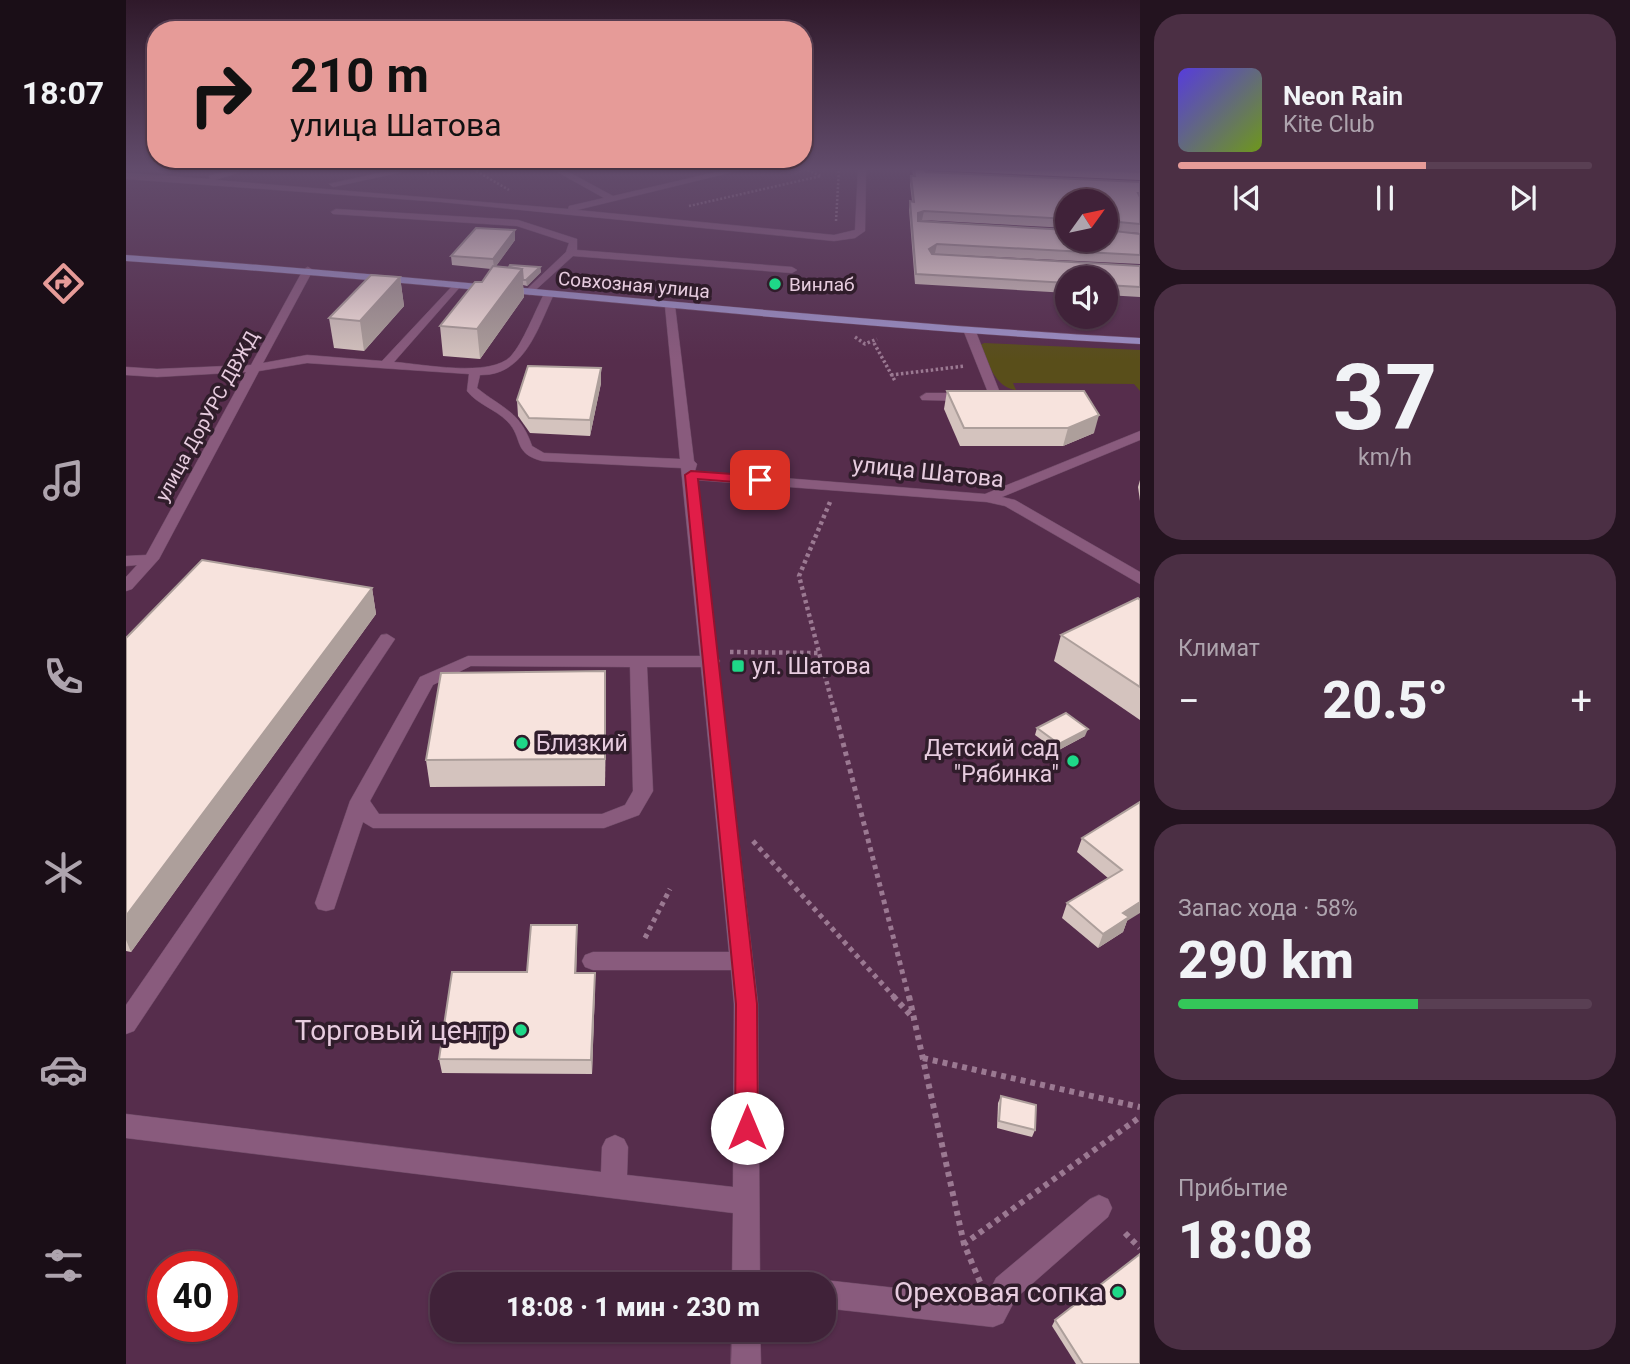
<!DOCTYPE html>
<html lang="ru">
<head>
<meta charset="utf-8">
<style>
  :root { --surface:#402239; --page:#4b2f44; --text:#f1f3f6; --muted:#aea4ae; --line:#593f53; --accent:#e69b98 }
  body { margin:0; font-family:Roboto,sans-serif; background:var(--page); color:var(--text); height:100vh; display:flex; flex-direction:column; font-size:26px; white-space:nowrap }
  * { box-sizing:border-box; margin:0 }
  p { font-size:23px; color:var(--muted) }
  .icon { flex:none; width:38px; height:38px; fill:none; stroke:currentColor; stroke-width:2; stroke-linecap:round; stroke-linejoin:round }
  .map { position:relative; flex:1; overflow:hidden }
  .panel { display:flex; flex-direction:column; gap:14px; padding:14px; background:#23131f; width:490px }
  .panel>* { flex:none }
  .top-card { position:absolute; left:21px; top:21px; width:665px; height:147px; border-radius:28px; box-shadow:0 2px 5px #0004,0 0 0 2px var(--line); background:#e69b98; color:#111; overflow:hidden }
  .needle { width:46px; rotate:57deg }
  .buttons { position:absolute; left:929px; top:189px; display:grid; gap:14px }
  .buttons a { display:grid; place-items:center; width:63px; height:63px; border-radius:50%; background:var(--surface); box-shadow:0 2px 5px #0004,0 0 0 2px var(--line); font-size:35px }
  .speed { position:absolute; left:21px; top:1251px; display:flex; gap:14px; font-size:35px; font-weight:700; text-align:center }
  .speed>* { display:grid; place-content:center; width:91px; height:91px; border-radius:50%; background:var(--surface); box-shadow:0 2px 5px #0004,0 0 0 2px var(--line); line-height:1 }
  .speed .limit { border:10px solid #d22; background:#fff; color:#111 }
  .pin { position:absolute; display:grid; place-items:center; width:60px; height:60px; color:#fff; margin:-30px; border-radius:14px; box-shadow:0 4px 10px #0006 }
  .me { position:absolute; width:77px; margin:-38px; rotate:0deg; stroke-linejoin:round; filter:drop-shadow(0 0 5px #0008) }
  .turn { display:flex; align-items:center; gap:24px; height:147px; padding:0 28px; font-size:32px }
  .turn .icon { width:91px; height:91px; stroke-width:2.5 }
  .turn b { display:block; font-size:49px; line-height:60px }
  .big { font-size:52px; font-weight:800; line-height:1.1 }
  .panel .tile { flex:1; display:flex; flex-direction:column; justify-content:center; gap:10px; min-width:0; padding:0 24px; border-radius:28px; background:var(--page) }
  .panel .dial { align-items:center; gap:0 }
  .dial b { font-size:91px; line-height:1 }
  .song { display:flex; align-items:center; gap:21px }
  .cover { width:84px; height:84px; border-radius:10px; background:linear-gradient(135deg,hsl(250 70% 55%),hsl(80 70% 35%)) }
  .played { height:7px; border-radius:4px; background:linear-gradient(90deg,var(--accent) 60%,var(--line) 60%) }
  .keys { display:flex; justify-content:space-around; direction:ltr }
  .heat { display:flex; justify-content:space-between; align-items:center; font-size:38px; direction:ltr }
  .charge { height:10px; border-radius:5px; background:linear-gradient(90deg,#34c759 58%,var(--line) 0) }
  .trip { position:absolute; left:304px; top:1272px; width:406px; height:70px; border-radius:28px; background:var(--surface); box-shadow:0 2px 5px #0004,0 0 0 2px var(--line); font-weight:800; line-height:70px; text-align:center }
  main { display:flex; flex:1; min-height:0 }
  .tab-bar { display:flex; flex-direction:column; width:126px; justify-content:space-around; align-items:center; background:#1a0e17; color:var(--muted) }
  .tab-bar .icon { width:49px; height:49px }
  .tab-bar .selected { color:var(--accent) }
  .tab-bar b { font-size:32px; color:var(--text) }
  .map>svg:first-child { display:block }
  .green { fill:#594e1a }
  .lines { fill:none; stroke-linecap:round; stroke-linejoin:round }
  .minor-casing { stroke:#6e4a66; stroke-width:1 }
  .major-casing { stroke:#6e4a66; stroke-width:1 }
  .path-far4 { stroke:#9b7992; stroke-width:2.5; stroke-dasharray:2 2; stroke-linecap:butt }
  .path-far3 { stroke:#9b7992; stroke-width:3.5; stroke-dasharray:2.5 2.5; stroke-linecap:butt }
  .path-far2 { stroke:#9b7992; stroke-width:4.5; stroke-dasharray:3.5 3.5; stroke-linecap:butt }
  .path-far1 { stroke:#9b7992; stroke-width:5; stroke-dasharray:4.5 4.5; stroke-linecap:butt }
  .path { stroke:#9b7992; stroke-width:6; stroke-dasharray:5 5; stroke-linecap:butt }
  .minor { fill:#895b7d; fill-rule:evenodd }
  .major { fill:#9d90c6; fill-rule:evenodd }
  .wall { fill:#d4c3be; fill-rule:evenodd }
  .shaded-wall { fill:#ad9f9b }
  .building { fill:#f7e3dd; stroke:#ad9f9b; stroke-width:2 }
  .route { fill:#e11d48; stroke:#92132f; stroke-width:2 }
  .poi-dot { fill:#1ed888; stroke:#301d2b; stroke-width:2.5 }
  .labels { text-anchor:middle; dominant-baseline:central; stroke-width:7; stroke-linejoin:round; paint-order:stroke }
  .far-poi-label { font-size:19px; fill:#e7ccdf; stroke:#301d2b; text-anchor:start }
  .far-street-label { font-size:19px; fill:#e7ccdf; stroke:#301d2b }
  .street-label { font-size:23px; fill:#e7ccdf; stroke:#301d2b }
  .poi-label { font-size:23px; fill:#e7ccdf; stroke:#301d2b; text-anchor:start }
  .near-poi-label { font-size:28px; fill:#e7ccdf; stroke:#301d2b; text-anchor:end }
</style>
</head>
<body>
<main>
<nav class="tab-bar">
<b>18:07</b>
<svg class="icon selected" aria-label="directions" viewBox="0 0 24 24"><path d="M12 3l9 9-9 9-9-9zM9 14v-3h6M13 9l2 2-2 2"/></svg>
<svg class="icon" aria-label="music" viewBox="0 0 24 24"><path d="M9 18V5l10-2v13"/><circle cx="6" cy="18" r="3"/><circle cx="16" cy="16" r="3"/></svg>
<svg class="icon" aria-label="phone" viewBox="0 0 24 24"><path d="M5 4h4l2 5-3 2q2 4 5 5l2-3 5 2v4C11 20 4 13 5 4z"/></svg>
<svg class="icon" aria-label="climate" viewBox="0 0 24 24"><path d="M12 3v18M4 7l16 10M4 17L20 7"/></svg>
<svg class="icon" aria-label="car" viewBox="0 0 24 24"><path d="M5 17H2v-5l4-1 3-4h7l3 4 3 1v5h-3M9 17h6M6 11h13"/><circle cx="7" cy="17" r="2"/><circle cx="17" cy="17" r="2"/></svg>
<svg class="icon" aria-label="filters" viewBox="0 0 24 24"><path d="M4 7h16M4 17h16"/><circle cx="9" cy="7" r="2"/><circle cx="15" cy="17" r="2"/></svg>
</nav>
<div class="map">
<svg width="1014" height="1364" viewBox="0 0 1014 1364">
  <rect width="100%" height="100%" fill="#562d4c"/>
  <path class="green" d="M858 343 1014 350V391L1008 384 887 383 890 390C868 387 863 363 854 345Z"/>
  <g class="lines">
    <g class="minor-casing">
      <g id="minor">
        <path d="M109 169H124L89 180 442 209 443 206 478 198 426 169H437L487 196 603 169H619L451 210 708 235 729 230 732 169H740L739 231 729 238 708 241 315 202 0 179V173L83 179V176Z"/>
        <path d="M272 169H290L207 187 203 184Z"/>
        <path d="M210 209 392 220 451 239V250L666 267 671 270 666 273 447 256 404 295 400 294V290L440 252 443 243 391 226 207 214 205 212Z"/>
        <path d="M182 267 187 270 137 363 181 355 256 361 330 282 334 283V287L268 362C296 364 365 378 385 356 397 343 409 311 418 294L427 292 428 294C412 327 399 376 354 375L351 388C377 409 394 411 406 446L418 453 554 459 539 306 544 303 549 306 568 461 571 464 569 471 859 494 1014 431V440L876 497 889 500 1014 572V584L879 506 861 502 570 480 591 657 594 661 592 664 632 1004 634 1284H606L607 1213 0 1138V1114L475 1172 476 1147 480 1139 489 1135 498 1139 502 1147 501 1175 607 1187 608 1004 605 970H467L459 967 456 961 459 955 467 952H603L575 667H521L527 791 513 815 478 828H247L237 822 208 909 200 911 192 909 189 903 224 801 294 677 342 656H574L555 468 416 461C386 453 398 438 381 421 369 409 351 404 341 391L343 374 181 363 133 371 33 559 6 589 0 591V577L11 565 0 566V556L20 555 120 372 31 377 0 375V367L31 369 125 365 177 270ZM345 666 504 667 507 791 499 805 476 814H253L244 801 307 685Z"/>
        <path d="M840 330 850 332 874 393 891 394V400H865L838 332Z"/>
        <path d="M800 393H841L847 397 841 401 796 400 794 397Z"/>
        <path d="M261 634 269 639 8 1031 0 1034V1005L255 635Z"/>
        <path d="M973 1195 982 1199 986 1208 982 1217 890 1298 877 1323 867 1327 698 1308V1284H688L698 1280 860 1298 870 1278 964 1199Z"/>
        <path d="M606 1330H634L635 1364H605Z"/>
      </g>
    </g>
    <g class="major-casing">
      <path id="major" d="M0 255C338 278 675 319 1014 338V344C675 326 338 284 0 261Z"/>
    </g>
    <g class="path-far4">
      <path d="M347 169 383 190"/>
      <path d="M301 173 321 169"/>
      <path d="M563 206 695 176 678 169"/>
      <path d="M710 221 713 169"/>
    </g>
    <g class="path-far3">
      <path d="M729 337 739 344 751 339"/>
      <path d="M748 343 769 381"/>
      <path d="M765 375 839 366"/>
    </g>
    <g class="path-far2">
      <path d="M704 502 673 576 708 710"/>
      <path d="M604 652 692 653"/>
    </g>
    <g class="path-far1">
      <path d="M708 708 783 998"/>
      <path d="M627 841 769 998"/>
      <path d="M519 938 544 889"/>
    </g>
    <g class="path">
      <path d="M767 996 788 1019"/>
      <path d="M783 996 838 1244"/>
      <path d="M797 1058 1014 1107"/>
      <path d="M999 1233 1014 1248"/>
      <path d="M854 1282 838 1244 1014 1117"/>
    </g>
    <use href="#minor" class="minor"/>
    <use href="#major" class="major"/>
  </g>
  <g class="wall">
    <path d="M786 169H1014V180L802 170 801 172 1014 182V233L995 232 1014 234V264L808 254 1014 266V297L980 295V278H942V293L789 284 783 210 784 201H786L784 185 785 176H787ZM942 201 980 240 796 220 942 228Z"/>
    <path d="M389 230V240L370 266 383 267H414L415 272 401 286 397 285 398 297 354 359 317 356 314 326 356 282 365 269 326 265 325 256Z"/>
    <path d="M274 277 278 306 238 351 208 348 203 318Z"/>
    <path d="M475 383 464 436 404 433 392 416 391 400Z"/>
    <path d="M821 391 968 433 937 446H834L818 409Z"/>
    <path d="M1014 480V501L1012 487Z"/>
    <path d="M246 588 250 614 5 952 0 951V638Z"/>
    <path d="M1014 600V720L928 661 935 635Z"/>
    <path d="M480 698 479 786 304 787 300 760Z"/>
    <path d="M911 728 959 736 931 751 909 735Z"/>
    <path d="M1014 802 1001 921 997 932 972 948 936 918 941 903 982 878 951 852 956 838Z"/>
    <path d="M451 925 450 973 469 987 466 1074 316 1073 313 1059Z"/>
    <path d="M875 1096 909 1130 906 1137 871 1128 872 1103Z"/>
    <path d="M929 1320 1014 1364H950L926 1326Z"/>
  </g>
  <g class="shaded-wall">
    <path d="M798 211 796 220 791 222 792 213Z"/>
    <path d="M389 230V240L368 269 367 259Z"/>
    <path d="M811 244 809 253 801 258 803 249Z"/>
    <path d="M414 267 415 272 401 286 400 280Z"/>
    <path d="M396 269 398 297 354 359 351 329Z"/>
    <path d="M274 277 278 306 238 351 234 321Z"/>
    <path d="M475 368V383L464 436V420Z"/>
    <path d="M973 415 968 433 937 446 942 428Z"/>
    <path d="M246 588 250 614 5 952 0 940V916Z"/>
    <path d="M479 671 480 698 479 786Z"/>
    <path d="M962 729 959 736 931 751 933 744Z"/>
    <path d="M1014 902V913L1001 921 997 932 972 948 977 934 997 913Z"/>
    <path d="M451 925V940L450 987 449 973Z"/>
    <path d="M469 973V987L466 1074 465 1060Z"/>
  </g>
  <g class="building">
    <path d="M788 169H798L800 172 1014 182V193H1012L1014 197V224L982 221 980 229V201H942V219L798 211 792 213V221L942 230V240H980V230L1014 234V255L811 244 803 249 806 254 1014 266V287L980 285V278H942V283L790 274 784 201 788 202 785 176H789Z"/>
    <path d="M961 169H1014V172Z"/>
    <path d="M350 228 389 230 367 259 325 256Z"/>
    <path d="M384 265 414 267 400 280H397L396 269 383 267Z"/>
    <path d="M367 266 396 269 351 329 314 326 349 282H356Z"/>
    <path d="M245 275 274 277 234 321 203 318Z"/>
    <path d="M402 366 475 368 464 420 403 418 391 400Z"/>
    <path d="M821 391H958L973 415 942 428H838Z"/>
    <path d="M76 560 246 588 0 916V638Z"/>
    <path d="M1012 598 1014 600V687L935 635Z"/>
    <path d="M479 671V759L300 760 315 673Z"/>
    <path d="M940 713 962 729 933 744 911 728Z"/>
    <path d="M1014 802V902L997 913 1003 917 977 934 941 903 996 870 956 838Z"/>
    <path d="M405 925H451L449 973H469L465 1060 313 1059 326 972H401Z"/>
    <path d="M875 1096 910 1105 909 1130 873 1121Z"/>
    <path d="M1014 1254V1364H957L929 1320Z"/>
  </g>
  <linearGradient id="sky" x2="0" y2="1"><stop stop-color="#2f192a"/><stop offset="0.47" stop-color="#624c6c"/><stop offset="1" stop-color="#624c6c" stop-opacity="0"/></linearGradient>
  <rect width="1014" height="360" fill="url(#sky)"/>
  <path class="route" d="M565 471 634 476 640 480 634 484 572 479 631 1004 632 1128 629 1136 621 1139 612 1136 609 1128 610 1004 559 475Z"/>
  <g class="poi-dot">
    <circle cx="649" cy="284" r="7"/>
    <rect x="605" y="659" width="14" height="14" rx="3.5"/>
    <circle cx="396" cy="743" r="7"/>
    <circle cx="947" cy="761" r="7"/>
    <circle cx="395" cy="1030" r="7"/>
    <circle cx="992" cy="1292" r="7"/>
  </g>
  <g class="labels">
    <g class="far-poi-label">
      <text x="663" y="284">Винлаб</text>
    </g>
    <g class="far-street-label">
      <text transform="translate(508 285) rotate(5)">Совхозная улица</text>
      <text transform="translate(81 416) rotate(-61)">улица ДорУРС ДВЖД</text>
    </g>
    <g class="street-label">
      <text transform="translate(802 472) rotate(6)">улица Шатова</text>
    </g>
    <g class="poi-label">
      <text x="626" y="666">ул. Шатова</text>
      <text x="410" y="743">Близкий</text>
      <text x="933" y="748" text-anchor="end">Детский сад<tspan x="933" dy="26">"Рябинка"</tspan></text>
    </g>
    <g class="near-poi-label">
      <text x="381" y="1030">Торговый центр</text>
      <text x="978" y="1292">Ореховая сопка</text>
    </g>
  </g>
</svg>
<div class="buttons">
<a><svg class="needle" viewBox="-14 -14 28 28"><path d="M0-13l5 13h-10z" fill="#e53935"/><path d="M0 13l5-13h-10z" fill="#aea4ae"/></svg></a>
<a><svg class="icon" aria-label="sound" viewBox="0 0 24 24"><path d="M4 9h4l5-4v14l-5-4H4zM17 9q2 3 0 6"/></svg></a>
</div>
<div class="speed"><div class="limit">40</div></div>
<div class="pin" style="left:634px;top:480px;background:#d93025"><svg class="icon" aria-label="arrive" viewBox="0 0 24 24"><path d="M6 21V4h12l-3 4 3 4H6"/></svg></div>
<svg class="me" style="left:621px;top:1128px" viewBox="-20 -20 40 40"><circle r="19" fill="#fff"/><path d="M0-13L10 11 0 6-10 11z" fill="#e11d48"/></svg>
<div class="trip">18:08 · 1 мин · 230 m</div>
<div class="top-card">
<div class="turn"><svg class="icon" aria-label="right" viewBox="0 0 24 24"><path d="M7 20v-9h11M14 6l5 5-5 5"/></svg><div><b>210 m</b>улица Шатова</div></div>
</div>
</div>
<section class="panel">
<div class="tile">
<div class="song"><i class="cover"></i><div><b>Neon Rain</b><p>Kite Club</p></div></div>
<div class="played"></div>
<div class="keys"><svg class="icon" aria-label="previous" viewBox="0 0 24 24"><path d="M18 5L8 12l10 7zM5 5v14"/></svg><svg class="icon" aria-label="pause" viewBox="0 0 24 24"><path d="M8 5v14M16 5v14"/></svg><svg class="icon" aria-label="next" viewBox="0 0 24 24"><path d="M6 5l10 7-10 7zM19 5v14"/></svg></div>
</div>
<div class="tile dial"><b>37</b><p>km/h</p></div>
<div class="tile"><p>Климат</p>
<div class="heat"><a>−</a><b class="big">20.5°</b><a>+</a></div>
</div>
<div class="tile"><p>Запас хода · 58%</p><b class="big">290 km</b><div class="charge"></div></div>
<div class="tile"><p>Прибытие</p><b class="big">18:08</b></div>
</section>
</main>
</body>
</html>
